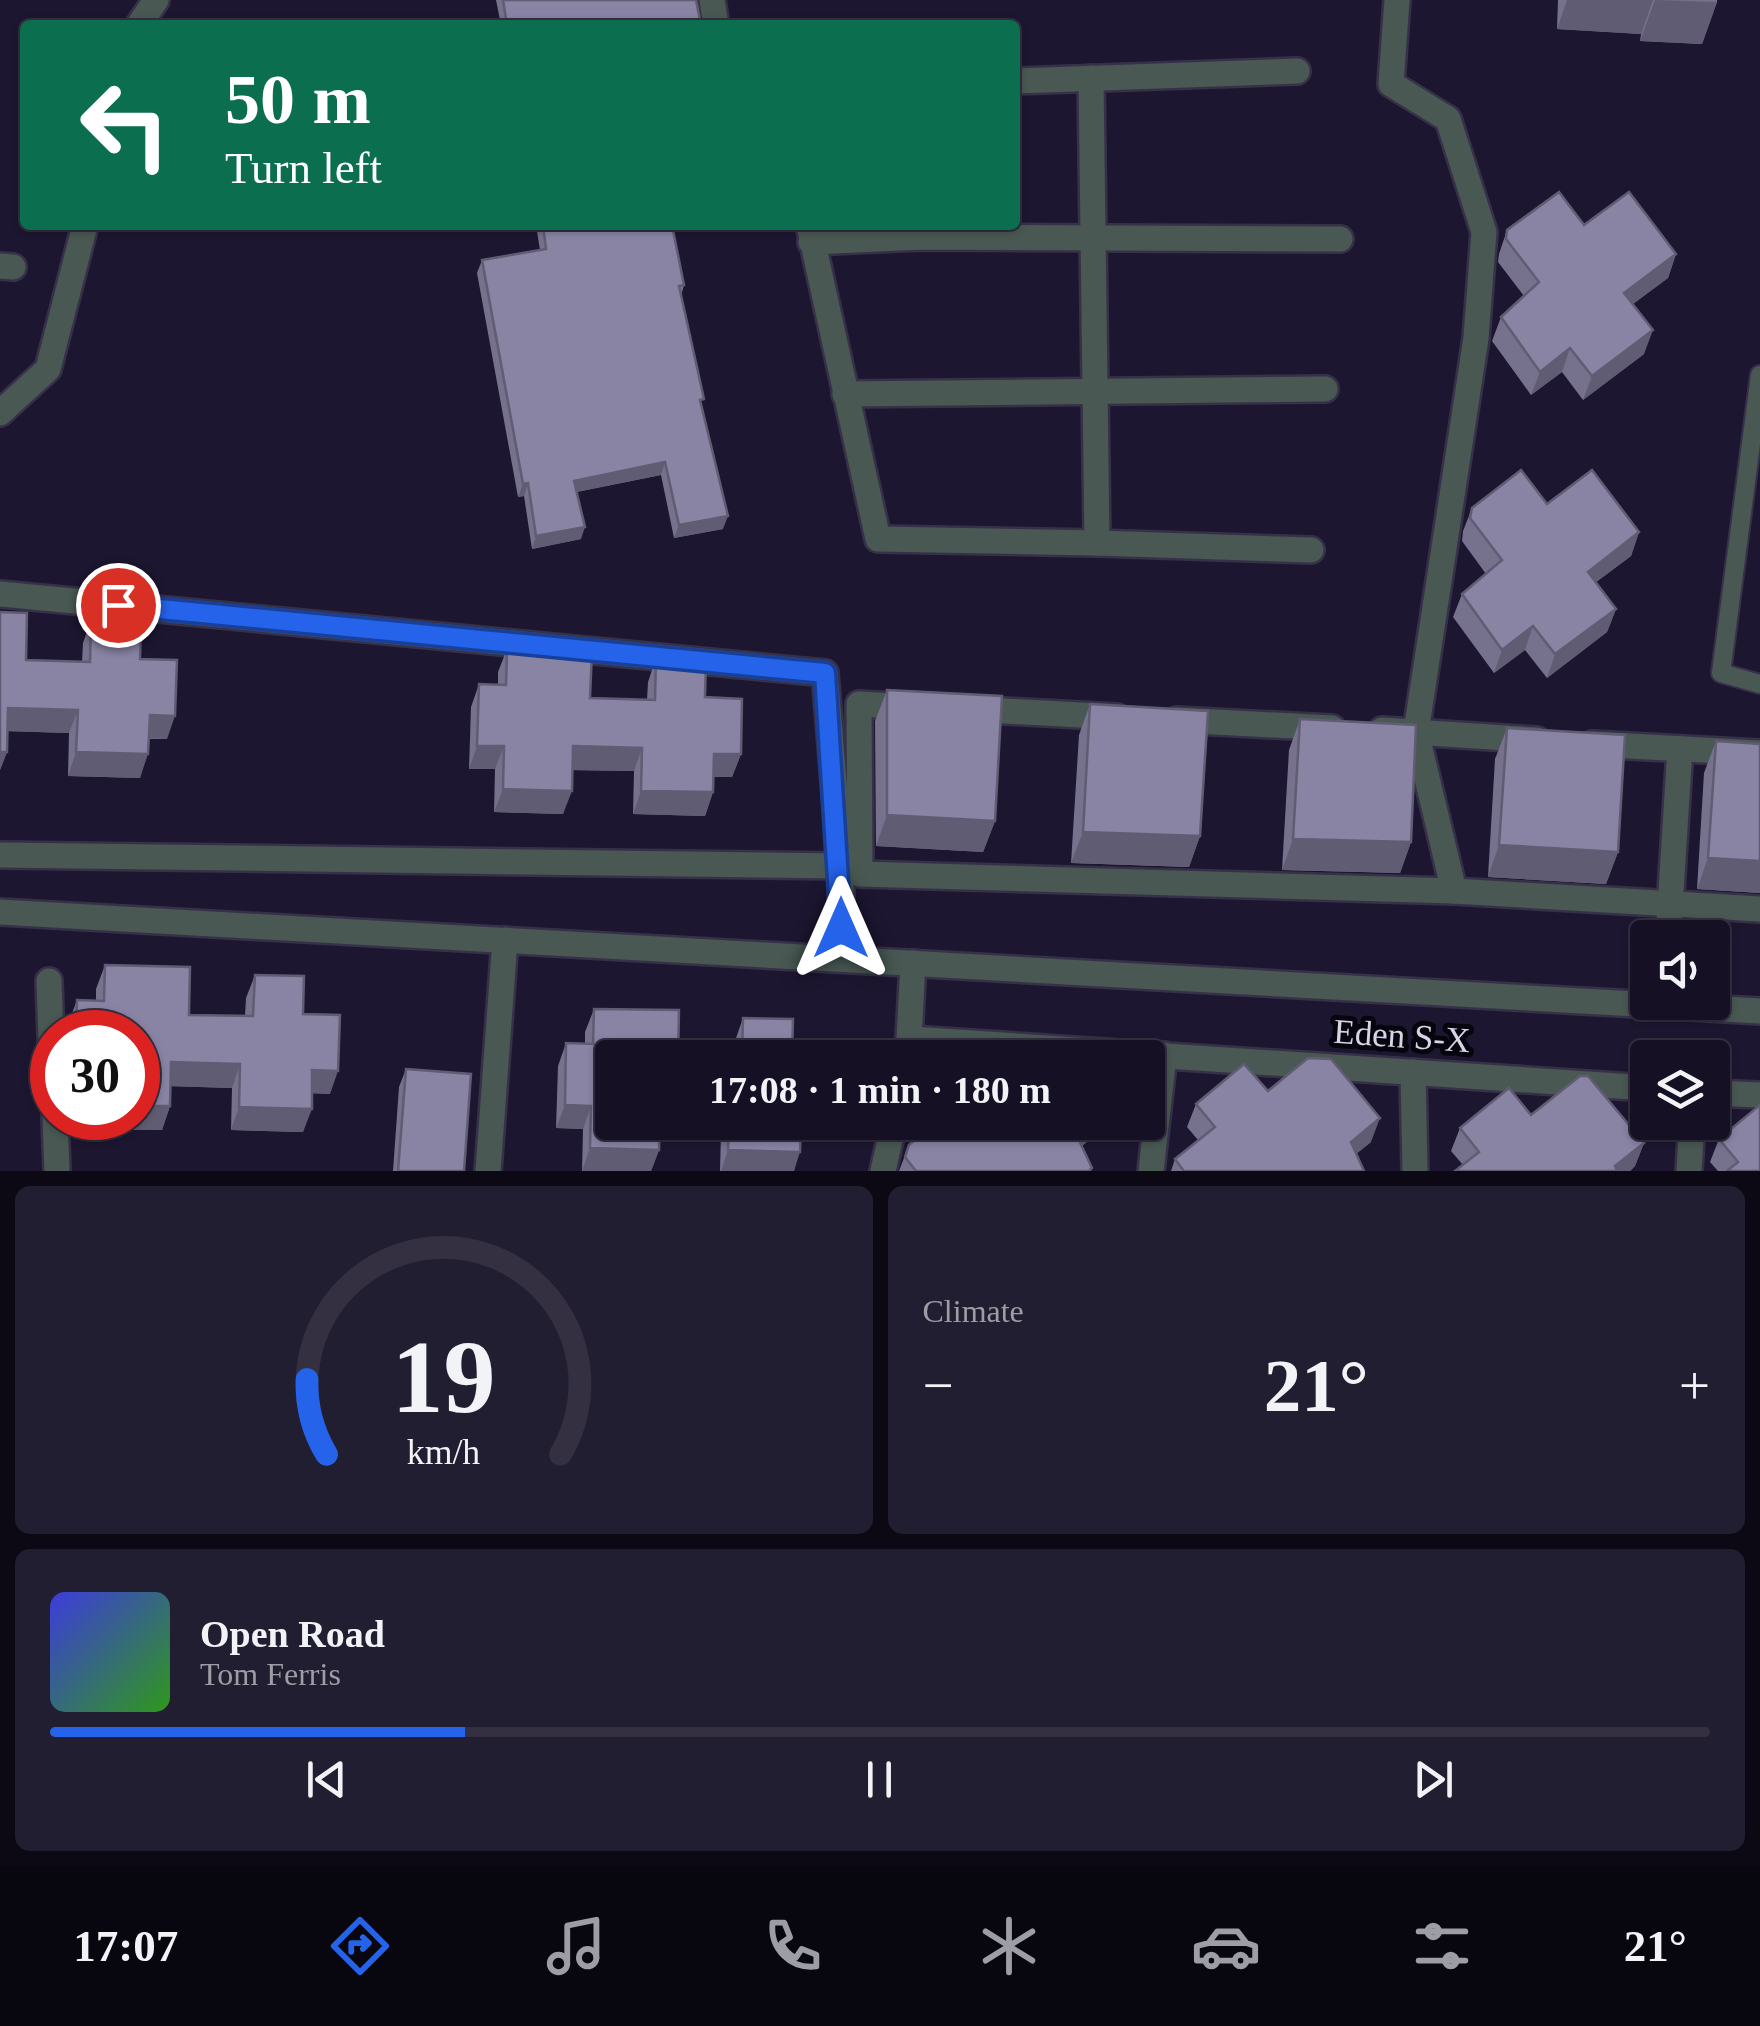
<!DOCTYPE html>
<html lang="en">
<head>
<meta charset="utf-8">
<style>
  :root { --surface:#151024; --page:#221e31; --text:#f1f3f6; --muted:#9d9da6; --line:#343041; --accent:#2563eb }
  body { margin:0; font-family:"Times New Roman",serif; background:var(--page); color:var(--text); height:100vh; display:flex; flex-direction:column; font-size:38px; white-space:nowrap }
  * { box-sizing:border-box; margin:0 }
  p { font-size:32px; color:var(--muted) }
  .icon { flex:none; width:55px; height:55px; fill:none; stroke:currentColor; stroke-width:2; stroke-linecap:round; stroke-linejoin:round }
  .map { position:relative; height:1171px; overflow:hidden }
  .drawer { display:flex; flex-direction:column; gap:15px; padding:15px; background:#0c0914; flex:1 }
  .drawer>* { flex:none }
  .guide { position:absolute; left:20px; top:20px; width:1000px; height:210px; border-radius:10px; box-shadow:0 2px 8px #0004,0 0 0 2px var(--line); background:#0b6e4f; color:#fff; overflow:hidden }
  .buttons { position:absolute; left:1630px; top:920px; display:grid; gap:20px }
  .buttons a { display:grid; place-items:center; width:100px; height:100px; border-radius:10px; background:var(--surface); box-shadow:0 2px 8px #0004,0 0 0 2px var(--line); font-size:50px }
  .speed { position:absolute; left:30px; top:1010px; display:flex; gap:20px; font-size:50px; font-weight:700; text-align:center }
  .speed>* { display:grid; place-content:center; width:130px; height:130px; border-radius:50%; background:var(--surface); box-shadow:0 2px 8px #0004,0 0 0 2px var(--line); line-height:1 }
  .speed .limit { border:15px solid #d22; background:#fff; color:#111 }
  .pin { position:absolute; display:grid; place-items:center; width:85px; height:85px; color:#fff; margin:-42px; border:5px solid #fff; border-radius:50%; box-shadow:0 2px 10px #0007 }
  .me { position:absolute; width:110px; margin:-55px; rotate:0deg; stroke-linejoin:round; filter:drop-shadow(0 0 8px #0008) }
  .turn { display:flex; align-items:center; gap:35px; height:210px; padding:0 40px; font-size:45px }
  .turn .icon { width:130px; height:130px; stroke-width:2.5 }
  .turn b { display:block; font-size:70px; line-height:85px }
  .big { font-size:75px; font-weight:800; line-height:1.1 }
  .drawer .card { flex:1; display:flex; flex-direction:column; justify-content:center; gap:15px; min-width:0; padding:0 35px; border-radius:15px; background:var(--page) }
  .drawer .dial { align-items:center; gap:0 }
  .dial svg { height:260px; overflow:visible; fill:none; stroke:var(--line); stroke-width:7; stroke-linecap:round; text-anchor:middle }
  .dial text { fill:var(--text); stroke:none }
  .song { display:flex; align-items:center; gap:30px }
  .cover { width:120px; height:120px; border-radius:15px; background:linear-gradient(135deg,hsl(240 70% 55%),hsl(110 70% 35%)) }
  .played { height:10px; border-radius:5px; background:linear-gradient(90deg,var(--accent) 25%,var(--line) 25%) }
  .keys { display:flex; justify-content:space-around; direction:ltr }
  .heat { display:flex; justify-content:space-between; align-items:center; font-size:55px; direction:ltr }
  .drawer .tiles { flex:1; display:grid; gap:15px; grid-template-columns:1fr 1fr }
  .card:last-child { grid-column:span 2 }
  .trip { position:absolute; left:595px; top:1040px; width:570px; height:100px; border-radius:10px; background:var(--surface); box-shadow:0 2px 8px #0004,0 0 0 2px var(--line); font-weight:800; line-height:100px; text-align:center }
  .tab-bar { display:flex; height:160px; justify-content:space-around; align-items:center; background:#08060e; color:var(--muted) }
  .tab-bar .icon { width:70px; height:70px }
  .tab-bar .active { color:var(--accent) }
  .tab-bar b { font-size:45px; color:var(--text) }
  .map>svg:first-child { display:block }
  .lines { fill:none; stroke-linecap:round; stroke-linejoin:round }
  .lane-casing { stroke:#363149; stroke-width:22 }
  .street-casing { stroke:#363149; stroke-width:30 }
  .lane { stroke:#495852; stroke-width:18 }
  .street { stroke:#495852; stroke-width:25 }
  .wall { fill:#76718d }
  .shaded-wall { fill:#605c73 }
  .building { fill:#8983a4; stroke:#605c73; stroke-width:2.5 }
  .route-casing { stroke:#184099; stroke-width:25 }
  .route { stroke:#2563eb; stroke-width:18 }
  .labels { text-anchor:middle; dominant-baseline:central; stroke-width:10; stroke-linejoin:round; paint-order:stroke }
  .street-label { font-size:35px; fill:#d7d4e6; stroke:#06050e }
</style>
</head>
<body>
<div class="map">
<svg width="1760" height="1171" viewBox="0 0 1760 1171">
  <rect width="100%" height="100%" fill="#1c1630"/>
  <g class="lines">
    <g class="lane-casing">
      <path id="lane" d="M1760 375 1721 673 1760 684"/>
    </g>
    <g class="street-casing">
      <g id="street">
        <path d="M712 0 716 25"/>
        <path d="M1397 0 1391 84 1448 119 1484 232 1476 338 1416 732 1454 891"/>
        <path d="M139 25 156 0"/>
        <path d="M1015 81 1297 71"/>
        <path d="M809 225 878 539 1097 543 1091 78"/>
        <path d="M811 242 921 237 1340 239"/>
        <path d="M0 266 13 267"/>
        <path d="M845 394 1325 389"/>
        <path d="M0 413 48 369 85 225"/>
        <path d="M1097 543 1311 550"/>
        <path d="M0 594 825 673 841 866V959"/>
        <path d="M913 707 859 704 860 874 1454 891 1760 909"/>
        <path d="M968 709 1117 717"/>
        <path d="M1177 720 1332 728"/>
        <path d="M1382 730 1537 740"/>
        <path d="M1592 744 1760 753"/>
        <path d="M0 855 841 866"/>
        <path d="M0 912 1760 1011"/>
        <path d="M1668 938 1680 749"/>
        <path d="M49 981 52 1067"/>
        <path d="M912 1039 1648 1088"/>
        <path d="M908 1058 913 963"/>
        <path d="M1413 1072 1415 1171"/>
        <path d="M1712 1093 1760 1095"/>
        <path d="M55 1118 57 1171"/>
        <path d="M488 1171 505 940"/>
        <path d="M883 1171 894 1122"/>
        <path d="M1151 1171 1164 1055"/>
        <path d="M1689 1171 1692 1122"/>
      </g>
    </g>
    <use href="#lane" class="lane"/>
    <use href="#street" class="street"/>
  </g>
  <g class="wall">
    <path d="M496 0H696L701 25H501Z"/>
    <path d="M1558 0H1717V2L1702 44 1640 41 1641 34 1557 29Z"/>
    <path d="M536 225H672L684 285 681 296 723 529 674 538 661 475 577 492 581 539 532 549 524 496 518 497 477 273 482 260 540 250Z"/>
    <path d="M1584 225 1676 254 1668 278 1633 304 1644 354 1583 400 1562 372 1531 395 1492 341 1501 317 1524 296 1498 262 1499 254 1507 230Z"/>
    <path d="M1547 504 1639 532 1631 556 1596 582 1616 609 1607 632 1547 678 1525 650 1494 673 1453 617 1462 594 1486 574 1462 541 1463 531 1472 508Z"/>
    <path d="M0 612 26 660 82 662 83 643 91 620 140 659 167 739H149L140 778 68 776 69 733 7 731V752L0 770Z"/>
    <path d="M507 649 590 698 647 700 648 682 656 658 705 697 741 754 732 777H714L713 792 705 816 633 814 634 771 572 770 563 814 494 812 495 769H469L471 707 479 684H498V672Z"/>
    <path d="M887 690 995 821 983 852 876 846 875 721Z"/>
    <path d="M1090 704 1200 836 1189 867 1071 863 1079 735Z"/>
    <path d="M1300 719 1411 842 1400 873 1282 870 1289 750Z"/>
    <path d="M1507 728 1618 852 1606 884 1488 877 1495 759Z"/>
    <path d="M1716 741 1760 744V893L1697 889 1704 773Z"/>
    <path d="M105 965 189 1015 245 1016 246 998 255 975 303 1014 330 1094 312 1093 303 1132 231 1130 232 1088 170 1086V1106L162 1130 93 1129V1118H138V1032H68V1024L77 1000H96V989Z"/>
    <path d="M594 1009 612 1122H824L819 1137H801L794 1171H720L721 1131 659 1129V1150L651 1171H582L583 1129 556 1128 558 1066 566 1043 585 1044V1032Z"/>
    <path d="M743 1018 792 1057 800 1058H734L735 1041Z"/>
    <path d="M406 1069 464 1171H393L399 1087Z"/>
    <path d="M1268 1091 1371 1142 1356 1154 1364 1171H1171L1175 1159 1198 1140 1187 1127 1196 1104Z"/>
    <path d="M1531 1115 1644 1143 1635 1166 1630 1171H1455L1463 1165 1451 1151 1460 1128Z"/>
    <path d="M915 1122H1101L1096 1134 1082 1146 1092 1168 1091 1171H899L909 1145 924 1133Z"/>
    <path d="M1719 1139 1760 1171H1718L1710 1162Z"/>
  </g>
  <g class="shaded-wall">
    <path d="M1567 0H1653L1641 34 1557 29Z"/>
    <path d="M1655 0 1717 2 1702 44 1640 41Z"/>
    <path d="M1676 254 1668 278 1616 316 1624 293Z"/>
    <path d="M1653 330 1644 354 1583 400 1592 376Z"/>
    <path d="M1570 348 1562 372 1531 395 1540 372Z"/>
    <path d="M665 462 661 475 570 493 574 481Z"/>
    <path d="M528 483 524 496 518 497 523 484Z"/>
    <path d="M728 516 723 529 674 538 679 525Z"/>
    <path d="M585 527 581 539 532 549 536 536Z"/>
    <path d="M1639 532 1631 556 1579 595 1588 572Z"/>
    <path d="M1616 609 1607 632 1547 678 1555 654Z"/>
    <path d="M1533 626 1525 650 1494 673 1502 650Z"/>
    <path d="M8 708 78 710 69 733 0 731Z"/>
    <path d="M150 715 175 716 167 739 141 738Z"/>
    <path d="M477 746H504L495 769H469Z"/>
    <path d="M573 746 642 748 634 771 564 770Z"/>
    <path d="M0 752H7L0 770Z"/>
    <path d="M76 752 148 754 140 778 68 776Z"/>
    <path d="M714 754H741L732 777H706Z"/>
    <path d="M503 789 572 791 563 814 494 812Z"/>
    <path d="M641 791 713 792 705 816 633 814Z"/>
    <path d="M887 815 995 821 983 852 876 846Z"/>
    <path d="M1083 832 1200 836 1189 867 1071 863Z"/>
    <path d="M1293 839 1411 842 1400 873 1282 870Z"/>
    <path d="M1499 845 1618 852 1606 884 1488 877Z"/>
    <path d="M1708 858 1760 861V893L1697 889Z"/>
    <path d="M171 1062 240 1064 232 1088 163 1086Z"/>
    <path d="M312 1070 338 1071 330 1094 304 1093Z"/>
    <path d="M565 1105 591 1106 583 1129 556 1128Z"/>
    <path d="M138 1106H170L162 1130 93 1129 97 1118H138Z"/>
    <path d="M239 1107 312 1109 303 1132 231 1130Z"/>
    <path d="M1380 1118 1371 1142 1342 1165 1351 1142Z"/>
    <path d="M654 1122H724L721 1131 651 1129Z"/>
    <path d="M798 1122H824L819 1137 793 1136Z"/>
    <path d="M1090 1122H1101L1096 1134 1068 1157 1076 1134Z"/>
    <path d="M1644 1143 1635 1166 1630 1171H1613L1615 1166Z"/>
    <path d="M590 1148 659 1150 651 1171H582Z"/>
    <path d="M728 1150 800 1152 794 1171H721Z"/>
  </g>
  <g class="building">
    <path d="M503 0H696L701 25H507Z"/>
    <path d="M1559 192 1584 225 1629 192 1676 254 1624 293 1653 330 1592 376 1570 348 1540 372 1501 317 1539 282 1506 239 1507 230Z"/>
    <path d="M543 225H672L684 285 679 286 704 399 700 400 728 516 679 525 665 462 574 481 585 527 536 536 528 483 523 484 482 260 546 249Z"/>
    <path d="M1521 470 1547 504 1592 470 1639 532 1588 572 1616 609 1555 654 1533 626 1502 650 1462 594 1502 560 1470 518 1472 508Z"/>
    <path d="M0 612 27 613 26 660 90 662 91 620 141 621 140 659 177 660 175 716 150 715 148 754 76 752 78 710 8 708 7 752H0Z"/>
    <path d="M507 649 592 651 590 698 655 700 656 658 706 659 705 697 742 699 741 754H714L713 792 641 791 642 748 573 746 572 791 503 789 504 746H477L479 684 506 685Z"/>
    <path d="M887 690 1002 696 995 821 887 815Z"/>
    <path d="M1090 704 1208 711 1200 836 1083 832Z"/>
    <path d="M1300 719 1416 725 1411 842 1293 839Z"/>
    <path d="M1507 728 1625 735 1618 852 1499 845Z"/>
    <path d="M1716 741 1760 744V861L1708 858Z"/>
    <path d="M105 965 190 967 189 1015 253 1016 255 975 304 976 303 1014 340 1015 338 1071 312 1070V1109L239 1107 240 1064 171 1062 170 1106H138V1032H76L77 1000 104 1001Z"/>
    <path d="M594 1009 679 1010 678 1058H612V1122H660L659 1150 590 1148 591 1106 565 1105 566 1043 593 1044Z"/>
    <path d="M743 1018 793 1019 792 1057 800 1058H742Z"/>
    <path d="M1047 1040 1061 1058H1025Z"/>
    <path d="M1308 1058 1331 1059 1380 1118 1351 1142 1364 1171H1184L1175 1159 1215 1127 1196 1104 1244 1064 1268 1091Z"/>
    <path d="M406 1069 471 1074 464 1171H398Z"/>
    <path d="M1580 1076H1588L1644 1143 1615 1166 1617 1171H1455L1479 1152 1460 1128 1509 1088 1531 1115Z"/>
    <path d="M1760 1105V1171H1727L1738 1162 1719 1139Z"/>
    <path d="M729 1122H801L800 1152 728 1150Z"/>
    <path d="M936 1122H1090L1076 1134 1092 1168 1089 1171H916L905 1157 909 1145Z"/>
  </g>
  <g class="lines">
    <g class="route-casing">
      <path id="route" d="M118 605 825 673 841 928"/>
    </g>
    <use href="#route" class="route"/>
  </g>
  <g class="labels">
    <g class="street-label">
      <text transform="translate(1402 1036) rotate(4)">Eden S-X</text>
    </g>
  </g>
</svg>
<div class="buttons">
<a><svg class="icon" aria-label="sound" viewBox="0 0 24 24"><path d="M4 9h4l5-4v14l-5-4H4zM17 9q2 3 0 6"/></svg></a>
<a><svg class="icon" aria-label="layers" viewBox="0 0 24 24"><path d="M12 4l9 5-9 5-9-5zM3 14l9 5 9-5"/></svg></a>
</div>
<div class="speed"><div class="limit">30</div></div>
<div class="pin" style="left:118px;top:605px;background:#d93025"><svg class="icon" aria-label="arrive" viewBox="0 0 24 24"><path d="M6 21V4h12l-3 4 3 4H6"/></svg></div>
<svg class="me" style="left:841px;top:928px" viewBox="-20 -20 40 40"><path d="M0-17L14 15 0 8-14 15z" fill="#2563eb" stroke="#fff" stroke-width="4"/></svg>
<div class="trip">17:08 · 1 min · 180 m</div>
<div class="guide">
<div class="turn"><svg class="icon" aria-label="left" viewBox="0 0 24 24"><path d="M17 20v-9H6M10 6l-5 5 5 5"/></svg><div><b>50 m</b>Turn left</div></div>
</div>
</div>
<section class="drawer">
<div class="tiles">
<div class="card dial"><svg viewBox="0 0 100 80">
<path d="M14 69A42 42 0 1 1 86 69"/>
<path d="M14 69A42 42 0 0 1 8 46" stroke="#2563eb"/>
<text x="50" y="56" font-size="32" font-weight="700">19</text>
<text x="50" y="72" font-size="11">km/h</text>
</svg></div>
<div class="card"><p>Climate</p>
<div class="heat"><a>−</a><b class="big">21°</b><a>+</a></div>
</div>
<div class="card">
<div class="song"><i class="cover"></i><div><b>Open Road</b><p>Tom Ferris</p></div></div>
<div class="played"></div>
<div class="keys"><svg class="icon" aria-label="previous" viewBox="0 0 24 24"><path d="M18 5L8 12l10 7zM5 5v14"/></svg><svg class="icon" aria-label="pause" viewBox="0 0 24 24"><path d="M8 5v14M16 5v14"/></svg><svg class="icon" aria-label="next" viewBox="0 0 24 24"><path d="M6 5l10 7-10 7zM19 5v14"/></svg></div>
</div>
</div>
</section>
<nav class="tab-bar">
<b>17:07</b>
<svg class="icon active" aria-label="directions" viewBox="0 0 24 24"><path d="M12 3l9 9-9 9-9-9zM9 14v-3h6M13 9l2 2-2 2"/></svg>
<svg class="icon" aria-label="music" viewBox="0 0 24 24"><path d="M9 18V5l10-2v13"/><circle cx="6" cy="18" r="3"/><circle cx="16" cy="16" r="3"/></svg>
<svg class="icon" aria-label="phone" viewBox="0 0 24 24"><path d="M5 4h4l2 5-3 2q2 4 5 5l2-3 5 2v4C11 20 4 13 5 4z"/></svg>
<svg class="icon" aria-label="climate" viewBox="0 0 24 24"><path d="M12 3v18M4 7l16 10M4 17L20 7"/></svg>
<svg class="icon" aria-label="car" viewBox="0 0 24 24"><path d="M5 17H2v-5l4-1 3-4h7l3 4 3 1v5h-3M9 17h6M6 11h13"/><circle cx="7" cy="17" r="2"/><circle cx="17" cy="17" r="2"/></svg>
<svg class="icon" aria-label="filters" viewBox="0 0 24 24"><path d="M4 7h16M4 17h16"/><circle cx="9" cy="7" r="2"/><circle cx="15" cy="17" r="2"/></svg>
<b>21°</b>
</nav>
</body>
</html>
